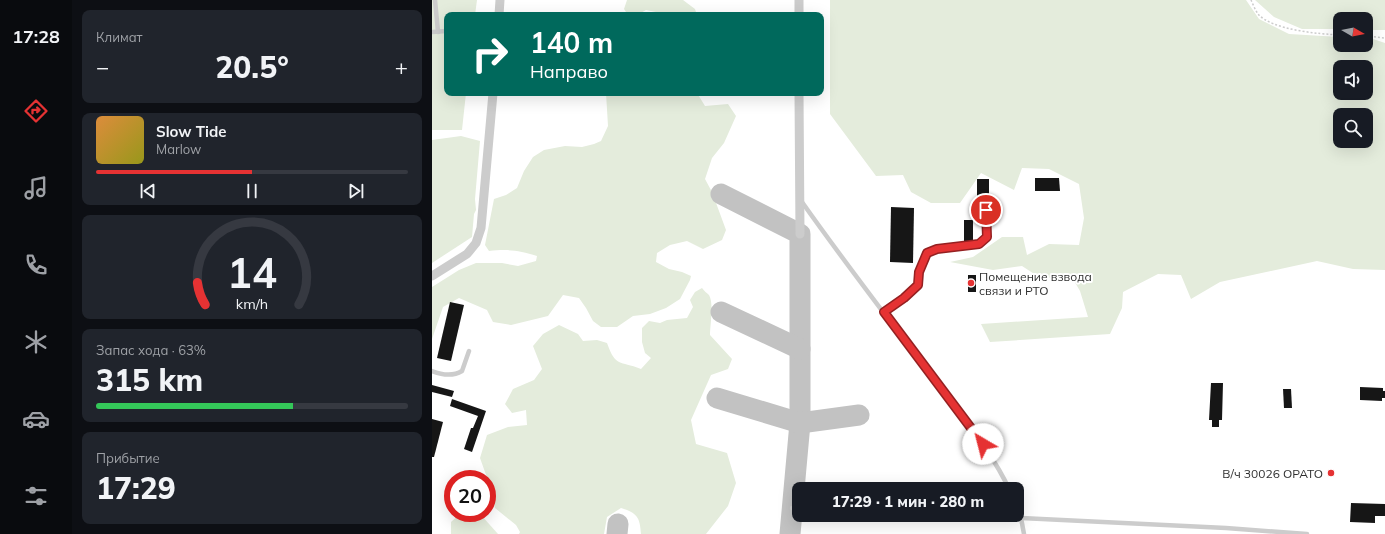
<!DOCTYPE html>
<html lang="ru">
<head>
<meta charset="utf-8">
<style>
  :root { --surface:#171b24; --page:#20242c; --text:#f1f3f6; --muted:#9ea1a6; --line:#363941; --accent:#e53233 }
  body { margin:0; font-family:Mulish,sans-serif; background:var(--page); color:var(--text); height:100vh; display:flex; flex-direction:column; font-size:15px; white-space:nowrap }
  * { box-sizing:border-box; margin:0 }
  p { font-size:13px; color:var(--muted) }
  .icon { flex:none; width:22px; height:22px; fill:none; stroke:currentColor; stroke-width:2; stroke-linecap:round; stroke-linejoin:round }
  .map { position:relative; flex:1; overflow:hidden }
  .side { display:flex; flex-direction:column; gap:10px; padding:10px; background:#0d0f14; width:360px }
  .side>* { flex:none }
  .hud { position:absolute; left:12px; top:12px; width:380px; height:84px; border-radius:8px; box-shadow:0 4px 16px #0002; background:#00695c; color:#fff; overflow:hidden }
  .needle { width:26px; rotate:99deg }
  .controls { position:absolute; left:901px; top:12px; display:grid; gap:8px }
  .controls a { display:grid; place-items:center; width:40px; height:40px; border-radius:8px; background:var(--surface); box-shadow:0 4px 16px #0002; font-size:20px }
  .speed { position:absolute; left:12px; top:470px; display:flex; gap:8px; font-size:20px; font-weight:700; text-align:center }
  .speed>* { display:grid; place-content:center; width:52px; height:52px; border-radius:50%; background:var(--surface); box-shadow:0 4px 16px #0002; line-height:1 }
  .speed .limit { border:6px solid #d22; background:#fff; color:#111 }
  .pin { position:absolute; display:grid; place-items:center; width:34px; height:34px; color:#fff; margin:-17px; border:2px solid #fff; border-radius:50%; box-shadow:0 1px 4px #0007 }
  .me { position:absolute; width:44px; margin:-22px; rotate:323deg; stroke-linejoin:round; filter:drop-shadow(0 0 3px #0008) }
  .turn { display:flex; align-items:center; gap:14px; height:84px; padding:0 20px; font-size:18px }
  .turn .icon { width:52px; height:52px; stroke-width:2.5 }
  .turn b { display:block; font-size:28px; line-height:34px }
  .big { font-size:30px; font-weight:800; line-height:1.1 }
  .side .widget { flex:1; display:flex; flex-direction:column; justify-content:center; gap:6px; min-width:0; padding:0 14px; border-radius:8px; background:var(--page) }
  .side .dial { align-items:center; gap:0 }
  .dial svg { height:104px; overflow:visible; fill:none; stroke:var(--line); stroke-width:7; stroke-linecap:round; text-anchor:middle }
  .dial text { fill:var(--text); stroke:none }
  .song { display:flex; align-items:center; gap:12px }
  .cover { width:48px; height:48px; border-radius:6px; background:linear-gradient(135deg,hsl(30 70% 55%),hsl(60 70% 35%)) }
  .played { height:4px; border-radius:2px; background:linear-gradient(90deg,var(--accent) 50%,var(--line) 50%) }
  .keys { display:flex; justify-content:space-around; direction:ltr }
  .heat { display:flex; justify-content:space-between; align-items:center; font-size:22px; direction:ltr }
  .charge { height:6px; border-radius:3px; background:linear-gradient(90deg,#34c759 63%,var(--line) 0) }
  .trip { position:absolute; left:360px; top:482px; width:232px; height:40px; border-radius:8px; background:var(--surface); box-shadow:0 4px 16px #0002; font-weight:800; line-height:40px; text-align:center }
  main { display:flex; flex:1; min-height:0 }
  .dock { display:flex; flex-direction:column; width:72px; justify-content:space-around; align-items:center; background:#090b0e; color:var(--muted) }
  .dock .icon { width:28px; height:28px }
  .dock .current { color:var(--accent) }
  .dock b { font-size:18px; color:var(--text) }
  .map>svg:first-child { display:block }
  .green { fill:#e4ecdc; fill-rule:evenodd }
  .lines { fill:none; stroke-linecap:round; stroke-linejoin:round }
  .taxiway { stroke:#c2c2c2; stroke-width:21 }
  .building { fill:#161616 }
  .path { stroke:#ccc; stroke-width:1.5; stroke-dasharray:2 2; stroke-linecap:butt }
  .service { stroke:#ccc; stroke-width:4.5 }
  .minor { stroke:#ccc; stroke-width:9 }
  .route-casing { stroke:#952021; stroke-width:10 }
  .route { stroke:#e53233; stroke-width:7 }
  .poi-dot { fill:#e53233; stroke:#fff; stroke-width:1.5 }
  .labels { text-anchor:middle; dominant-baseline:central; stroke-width:4; stroke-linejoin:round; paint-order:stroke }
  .poi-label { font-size:12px; fill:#2f2f2f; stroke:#fff; text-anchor:start }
</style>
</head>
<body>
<main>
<nav class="dock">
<b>17:28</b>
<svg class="icon current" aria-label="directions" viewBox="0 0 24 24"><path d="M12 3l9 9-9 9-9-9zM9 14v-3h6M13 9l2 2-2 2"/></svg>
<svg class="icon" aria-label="music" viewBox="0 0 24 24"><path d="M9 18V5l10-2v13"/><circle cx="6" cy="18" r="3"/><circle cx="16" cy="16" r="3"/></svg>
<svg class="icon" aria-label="phone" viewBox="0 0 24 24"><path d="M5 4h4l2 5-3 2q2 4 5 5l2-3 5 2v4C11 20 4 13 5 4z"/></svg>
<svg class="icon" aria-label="climate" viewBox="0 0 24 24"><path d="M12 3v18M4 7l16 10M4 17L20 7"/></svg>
<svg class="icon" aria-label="car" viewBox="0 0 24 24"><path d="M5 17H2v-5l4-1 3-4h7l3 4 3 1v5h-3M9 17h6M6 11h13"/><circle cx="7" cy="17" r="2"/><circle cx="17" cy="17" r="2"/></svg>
<svg class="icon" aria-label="filters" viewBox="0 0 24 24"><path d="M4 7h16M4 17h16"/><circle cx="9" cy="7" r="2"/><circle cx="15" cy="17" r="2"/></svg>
</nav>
<section class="side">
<div class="widget"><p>Климат</p>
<div class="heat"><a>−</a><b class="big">20.5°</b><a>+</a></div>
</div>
<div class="widget">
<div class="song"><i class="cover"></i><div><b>Slow Tide</b><p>Marlow</p></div></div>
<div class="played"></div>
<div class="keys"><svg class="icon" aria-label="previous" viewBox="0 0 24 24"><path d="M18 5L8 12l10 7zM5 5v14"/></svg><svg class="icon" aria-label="pause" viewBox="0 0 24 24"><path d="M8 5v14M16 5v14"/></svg><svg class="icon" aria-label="next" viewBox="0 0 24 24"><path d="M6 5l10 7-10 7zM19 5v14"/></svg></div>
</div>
<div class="widget dial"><svg viewBox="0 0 100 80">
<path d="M14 69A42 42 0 1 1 86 69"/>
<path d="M14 69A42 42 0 0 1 8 52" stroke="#e53233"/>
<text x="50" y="56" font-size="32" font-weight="700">14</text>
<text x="50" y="72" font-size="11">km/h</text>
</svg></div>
<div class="widget"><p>Запас хода · 63%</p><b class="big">315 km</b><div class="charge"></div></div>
<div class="widget"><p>Прибытие</p><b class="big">17:29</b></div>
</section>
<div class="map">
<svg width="953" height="534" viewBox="0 0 953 534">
  <rect width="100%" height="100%" fill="#fff"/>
  <g class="green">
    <path d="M0 0H45L43 15H15V93H34L30 130H0Z"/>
    <path d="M195 0H251L263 9 265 15H224V12L214 10 205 15H196L192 9Z"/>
    <path d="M398 0H814L827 19 857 34 908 37V45H934V39H941L953 43V270L921 269 885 261 788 282 759 299 749 275 726 274 691 292 690 308 678 334 558 342 549 324 656 317 648 291 638 274 610 279 590 266 561 270 518 262 541 257 570 237H591L595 255 617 244 647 245 652 218 647 184 617 169 590 168 582 190 549 173 528 203H499L479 192 471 175 444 176 398 114ZM908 67H934V93H908ZM908 115H934V141H908Z"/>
    <path d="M823 0H953V30H934V19H908V29H870L842 17Z"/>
    <path d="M174 93H265L273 106 296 104 304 116 292 143 280 158 273 179 280 192 294 230 290 240 271 249 255 241 238 245 225 253 224 262 237 269 250 272 259 276 258 280 248 299 234 308 218 314 201 316 185 327H169L161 321 154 308 147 298 131 295 116 316 79 325 61 322 55 310 27 298 11 307 0 339V287L27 270 44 263H70L86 266 104 261 105 256C87 250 75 249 57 251L53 245 62 199 74 195 85 188 92 171 101 157 112 150 133 146 150 147 162 144 169 141 176 126Z"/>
    <path d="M29 136 48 141 43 199 44 210 42 214 40 237 0 263V140Z"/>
    <path d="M270 288C272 291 275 293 277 295 282 303 278 325 278 335L300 359 296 369 279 375 259 420 264 444 295 453 304 483 296 506 274 534H209C208 517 205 513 189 508L175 517 172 534H87L88 532 84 525 63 508 58 486 48 458 55 435 76 427 95 425 94 410 80 413 73 404 81 389 102 380 110 369 101 346 111 334 127 325 146 334 151 341 165 340 175 343C184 368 187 360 209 369L219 358 213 353 210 342V328L217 321 228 323 235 320 255 318 261 307 258 300 263 292Z"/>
    <path d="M28 514 49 515 66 534H19V522Z"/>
  </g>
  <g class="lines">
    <g class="taxiway">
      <path d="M289 194 368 234V423L358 534"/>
      <path d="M289 312 368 349"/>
      <path d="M285 398 368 423 427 415"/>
      <path d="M185 534 186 524"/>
    </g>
  </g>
  <g class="building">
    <path d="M603 178H627L628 191H603Z"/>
    <rect x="545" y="179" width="12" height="22"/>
    <path d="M459 207 482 208 481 263 458 262Z"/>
    <path d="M532 220H541V241L532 242Z"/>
    <rect x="536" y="275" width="8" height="17"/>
    <path d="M18 302 32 305 19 361 5 358Z"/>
    <path d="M779 383H791L790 420H787V427H780V420H777Z"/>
    <path d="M0 385 22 391 20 397 0 392Z"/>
    <path d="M928 387 951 388V391H953V398H950V401L928 400Z"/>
    <path d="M851 389H859L860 408H852Z"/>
    <path d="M20 399 54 411 40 452 32 449 39 428H41L46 416 18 406Z"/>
    <path d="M0 419 11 422 2 457H0Z"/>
    <path d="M919 503 953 504V516H943V523L918 522Z"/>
  </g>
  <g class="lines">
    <g class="path">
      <path d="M819 0C821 4 823 10 826 14 840 30 887 34 908 35"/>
      <path d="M934 36 953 38"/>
    </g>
    <g class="service">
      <path d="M3 0 6 32"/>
      <path d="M0 32 15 31"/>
      <path d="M370 202C415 266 463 327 509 389 533 422 560 452 577 489"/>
      <path d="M452 312 472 298 486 285 487 272 495 253 505 249 547 244 555 237 554 210"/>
      <path d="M0 371C10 375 20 377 30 371L37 351"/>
      <path d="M585 507 589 518 592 534"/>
      <path d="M360 508H367"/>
      <path d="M527 515 794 528 875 534"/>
    </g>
    <g class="minor">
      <path d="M367 0V15"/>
      <path d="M67 15 68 0"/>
      <path d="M367 93 368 234"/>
      <path d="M0 276 35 254 44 243 49 228 61 93"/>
    </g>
  </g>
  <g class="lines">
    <g class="route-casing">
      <path id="route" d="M551 444 452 312 472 298 486 285 487 272 495 253 505 249 547 244 555 237 554 210"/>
    </g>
    <use href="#route" class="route"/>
  </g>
  <g class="poi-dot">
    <circle cx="539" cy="283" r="4"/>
    <circle cx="899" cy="473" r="4"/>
  </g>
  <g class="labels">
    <g class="poi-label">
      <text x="547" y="276">Помещение взвода<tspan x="547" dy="14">связи и РТО</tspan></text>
      <text x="891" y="473" text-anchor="end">В/ч 30026 ОРАТО</text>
    </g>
  </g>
</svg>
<div class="controls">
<a><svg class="needle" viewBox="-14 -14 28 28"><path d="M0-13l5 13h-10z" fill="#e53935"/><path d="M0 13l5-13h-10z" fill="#9ea1a6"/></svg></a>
<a><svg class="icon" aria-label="sound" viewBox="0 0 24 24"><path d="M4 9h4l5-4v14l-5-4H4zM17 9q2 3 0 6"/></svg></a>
<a><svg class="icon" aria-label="search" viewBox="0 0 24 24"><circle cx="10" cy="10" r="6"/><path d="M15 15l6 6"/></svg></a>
</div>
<div class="speed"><div class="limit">20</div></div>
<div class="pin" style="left:554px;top:210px;background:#d93025"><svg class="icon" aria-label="arrive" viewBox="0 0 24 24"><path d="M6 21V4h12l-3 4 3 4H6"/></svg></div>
<svg class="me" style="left:551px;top:444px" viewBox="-20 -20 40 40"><circle r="19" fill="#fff"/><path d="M0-13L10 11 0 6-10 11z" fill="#e53233"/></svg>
<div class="trip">17:29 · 1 мин · 280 m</div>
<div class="hud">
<div class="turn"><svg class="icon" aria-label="right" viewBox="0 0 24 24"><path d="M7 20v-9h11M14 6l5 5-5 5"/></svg><div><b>140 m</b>Направо</div></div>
</div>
</div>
</main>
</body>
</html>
